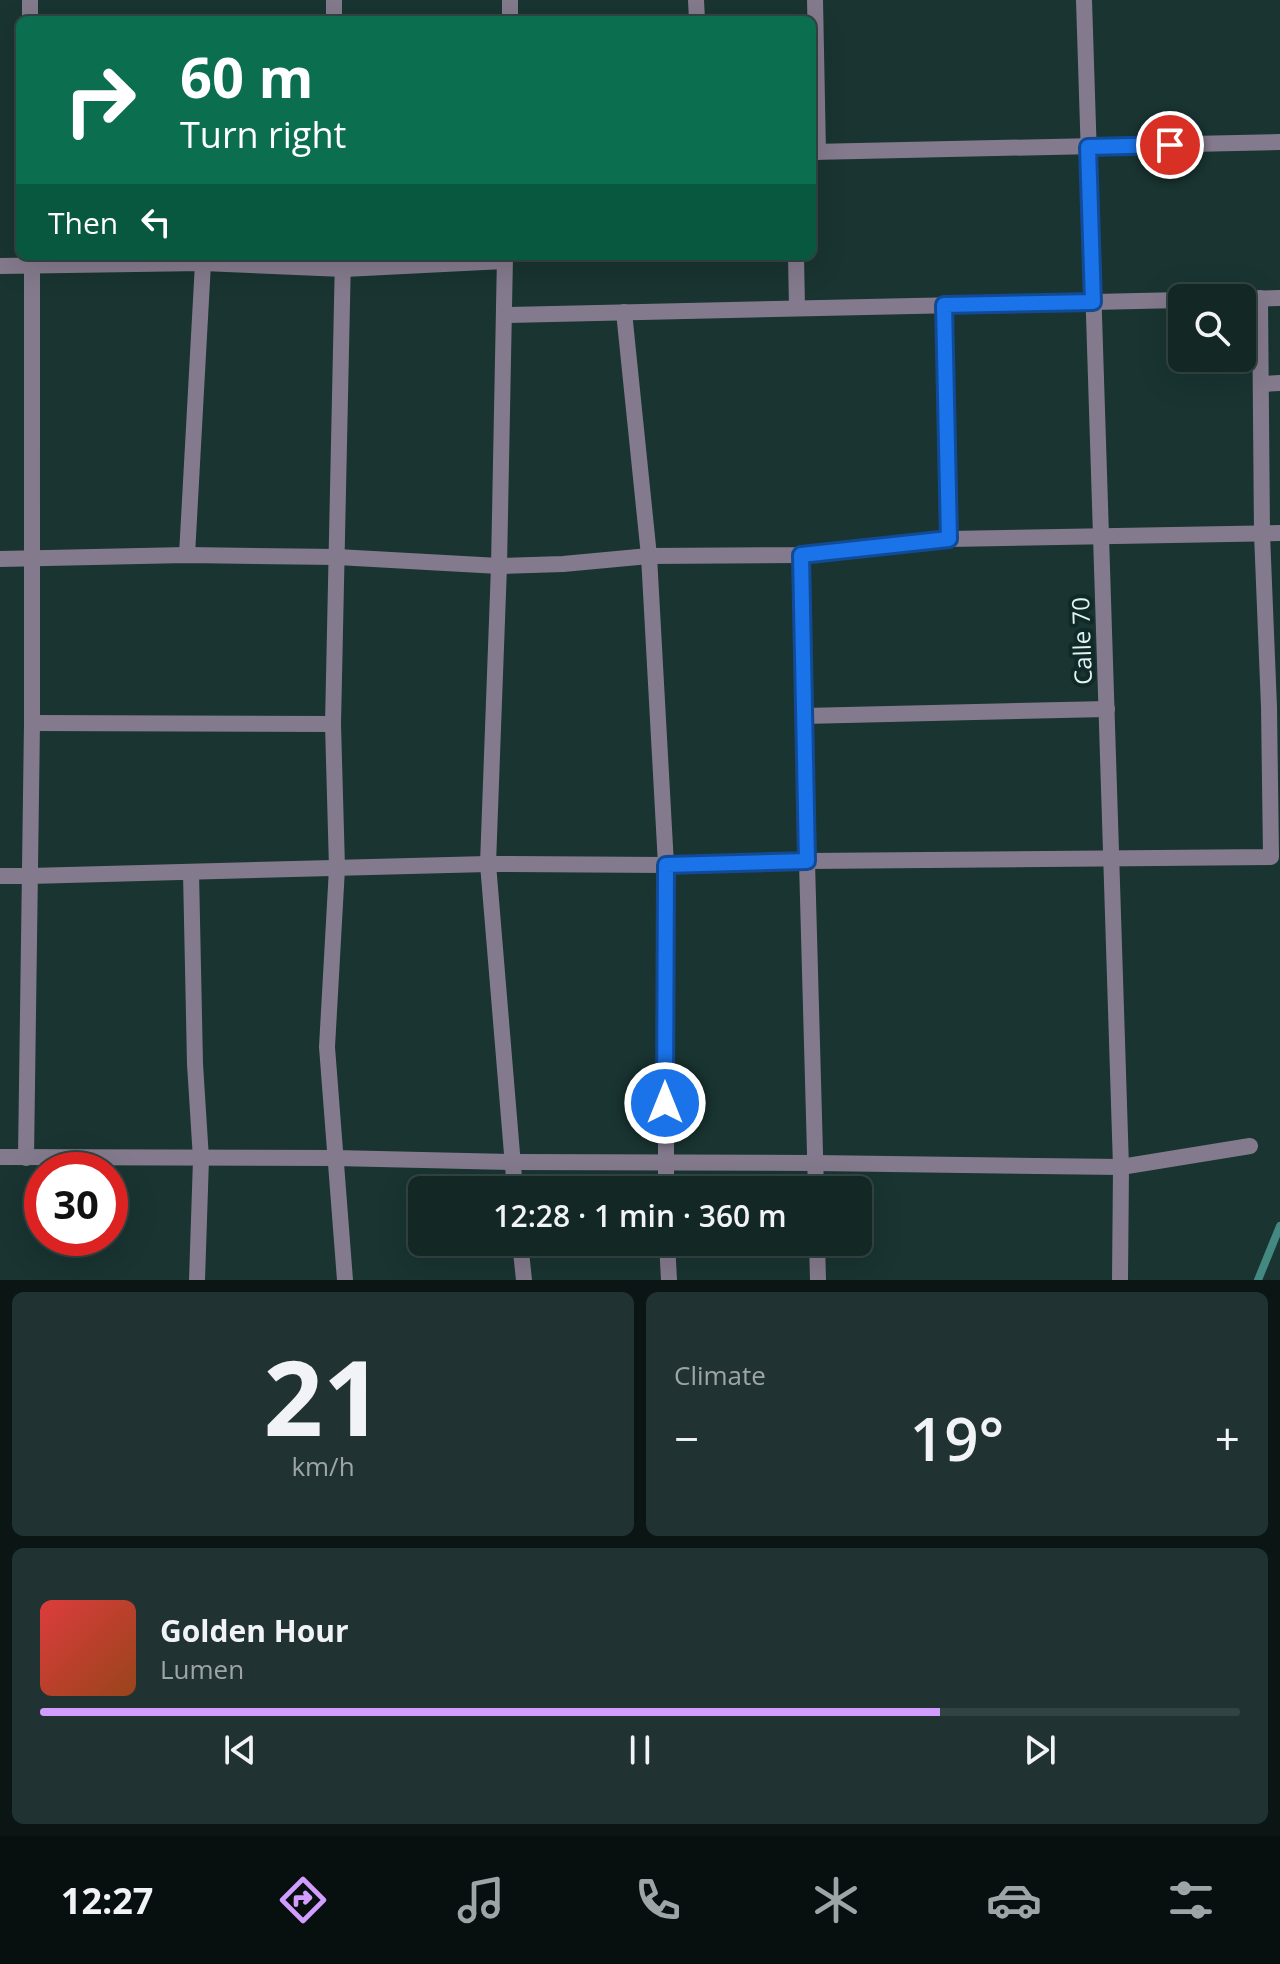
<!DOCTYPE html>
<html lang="en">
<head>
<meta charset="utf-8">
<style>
  :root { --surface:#132725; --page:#203332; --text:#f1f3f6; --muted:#9da5a7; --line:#324442; --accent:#d19dfe }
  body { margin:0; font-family:"Open Sans",sans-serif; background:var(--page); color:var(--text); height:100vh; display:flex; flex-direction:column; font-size:30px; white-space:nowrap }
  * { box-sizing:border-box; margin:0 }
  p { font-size:26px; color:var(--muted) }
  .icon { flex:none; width:44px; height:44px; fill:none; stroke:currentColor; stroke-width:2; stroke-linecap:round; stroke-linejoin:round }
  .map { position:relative; height:1280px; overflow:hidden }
  .sheet { display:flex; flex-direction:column; gap:12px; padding:12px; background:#0a1514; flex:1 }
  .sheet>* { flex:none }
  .top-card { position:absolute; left:16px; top:16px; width:800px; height:244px; border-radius:12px; box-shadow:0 8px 32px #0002,0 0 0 2px var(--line); background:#0b6e4f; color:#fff; overflow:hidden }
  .fabs { position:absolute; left:1168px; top:284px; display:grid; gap:16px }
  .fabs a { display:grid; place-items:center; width:88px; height:88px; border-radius:12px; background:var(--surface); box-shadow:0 8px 32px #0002,0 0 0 2px var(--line); font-size:40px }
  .speed { position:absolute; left:24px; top:1152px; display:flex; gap:16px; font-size:40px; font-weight:700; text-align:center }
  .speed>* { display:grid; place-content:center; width:104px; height:104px; border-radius:50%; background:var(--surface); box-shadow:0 8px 32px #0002,0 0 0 2px var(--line); line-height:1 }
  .speed .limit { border:12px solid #d22; background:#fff; color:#111 }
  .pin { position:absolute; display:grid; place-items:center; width:68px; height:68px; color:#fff; margin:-34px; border:4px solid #fff; border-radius:50%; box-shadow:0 2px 8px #0007 }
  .me { position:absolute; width:88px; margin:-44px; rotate:0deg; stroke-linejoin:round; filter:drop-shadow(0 0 6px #0008) }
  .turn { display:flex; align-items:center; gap:28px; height:168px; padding:0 32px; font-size:36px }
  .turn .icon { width:104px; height:104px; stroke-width:2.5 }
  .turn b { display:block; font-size:56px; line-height:68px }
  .then { display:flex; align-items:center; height:76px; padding:0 32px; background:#0003; gap:16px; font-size:30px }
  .big { font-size:60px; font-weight:600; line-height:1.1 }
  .sheet .widget { flex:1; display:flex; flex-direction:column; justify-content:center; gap:12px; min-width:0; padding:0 28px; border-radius:12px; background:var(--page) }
  .sheet .dial { align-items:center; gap:0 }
  .dial b { font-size:104px; line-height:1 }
  .song { display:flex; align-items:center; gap:24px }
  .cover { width:96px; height:96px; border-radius:12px; background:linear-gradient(135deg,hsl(0 70% 55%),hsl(20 70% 35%)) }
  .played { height:8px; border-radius:4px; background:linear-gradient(90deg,var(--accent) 75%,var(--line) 75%) }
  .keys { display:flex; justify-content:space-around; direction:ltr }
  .heat { display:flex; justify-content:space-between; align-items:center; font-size:44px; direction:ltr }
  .sheet .tiles { flex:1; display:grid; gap:12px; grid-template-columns:1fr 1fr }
  .widget:last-child { grid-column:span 2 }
  .trip { position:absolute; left:408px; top:1176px; width:464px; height:80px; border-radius:12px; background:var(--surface); box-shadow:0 8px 32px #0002,0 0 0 2px var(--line); font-weight:600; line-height:80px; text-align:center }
  .dock { display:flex; height:128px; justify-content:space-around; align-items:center; background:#08100f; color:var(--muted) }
  .dock .icon { width:56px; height:56px }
  .dock .current { color:var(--accent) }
  .dock b { font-size:36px; color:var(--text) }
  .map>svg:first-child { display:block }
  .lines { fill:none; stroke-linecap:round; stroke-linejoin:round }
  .stream { stroke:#448882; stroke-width:8 }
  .minor { stroke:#847a8d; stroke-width:16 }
  .route-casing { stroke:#114b97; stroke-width:20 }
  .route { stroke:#1a73e8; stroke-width:14 }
  .labels { text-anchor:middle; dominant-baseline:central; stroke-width:8; stroke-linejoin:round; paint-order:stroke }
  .street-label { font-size:24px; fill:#e4f4f2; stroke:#0f2a28 }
</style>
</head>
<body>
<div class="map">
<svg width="1280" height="1280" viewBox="0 0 1280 1280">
  <rect width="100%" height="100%" fill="#193431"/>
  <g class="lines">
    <path class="stream" d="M1258 1280 1280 1226"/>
    <g class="minor">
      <path d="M510 0V20"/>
      <path d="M696 0 697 20"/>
      <path d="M815 0 818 152"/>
      <path d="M1084 0 1121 1167 1120 1280"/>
      <path d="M30 20V0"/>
      <path d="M334 20V0"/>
      <path d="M812 152 1280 142"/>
      <path d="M343 256 333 724 337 868 327 1047 345 1280"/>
      <path d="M505 256 499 566 488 864 515 1190"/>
      <path d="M796 256 797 308"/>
      <path d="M0 266 203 263 344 269 504 261"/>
      <path d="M1242 299 1280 298"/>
      <path d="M944 305 949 539"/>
      <path d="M624 312 649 556 666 865V1190"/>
      <path d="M504 315 1182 300"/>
      <path d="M1261 384 1280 383"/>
      <path d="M187 555 203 263"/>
      <path d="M801 555 803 716 816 1190"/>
      <path d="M0 559 187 555 337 557 499 566 563 564 649 556 801 555 949 539 1280 533"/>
      <path d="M803 716 1107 709"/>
      <path d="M32 723 333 724"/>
      <path d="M191 872 195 1064 201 1159 197 1280"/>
      <path d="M0 876H29L488 864 666 865 807 861 1271 857 1269 707 1262 534 1260 298"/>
      <path d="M0 1157 335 1158 512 1162 815 1163 1121 1167 1250 1146"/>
      <path d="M26 1158 32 723V256"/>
      <path d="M520 1242 524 1280"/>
      <path d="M667 1242 669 1280"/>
      <path d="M817 1242 818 1280"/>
    </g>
  </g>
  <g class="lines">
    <g class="route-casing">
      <path id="route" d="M665 1103 666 865 807 861 801 555 949 539 944 305 1093 302 1088 147 1170 145"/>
    </g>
    <use href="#route" class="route"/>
  </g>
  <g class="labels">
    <g class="street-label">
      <text transform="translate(1081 641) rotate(-92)">Calle 70</text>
    </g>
  </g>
</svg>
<div class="fabs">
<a><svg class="icon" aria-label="search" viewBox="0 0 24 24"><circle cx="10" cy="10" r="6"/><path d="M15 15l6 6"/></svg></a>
</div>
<div class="speed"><div class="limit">30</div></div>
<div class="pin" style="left:1170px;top:145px;background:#d93025"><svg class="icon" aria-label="arrive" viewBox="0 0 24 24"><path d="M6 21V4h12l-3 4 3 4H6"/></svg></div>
<svg class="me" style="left:665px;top:1103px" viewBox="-20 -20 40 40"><circle r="17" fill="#1a73e8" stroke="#fff" stroke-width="3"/><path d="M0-11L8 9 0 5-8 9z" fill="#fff"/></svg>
<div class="trip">12:28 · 1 min · 360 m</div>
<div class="top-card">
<div class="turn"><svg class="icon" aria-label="right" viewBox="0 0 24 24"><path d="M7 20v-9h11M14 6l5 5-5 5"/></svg><div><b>60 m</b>Turn right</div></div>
<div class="then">Then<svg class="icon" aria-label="left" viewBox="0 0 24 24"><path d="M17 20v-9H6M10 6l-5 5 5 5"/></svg></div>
</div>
</div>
<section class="sheet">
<div class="tiles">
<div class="widget dial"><b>21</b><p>km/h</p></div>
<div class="widget"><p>Climate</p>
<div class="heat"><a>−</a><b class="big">19°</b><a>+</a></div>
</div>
<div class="widget">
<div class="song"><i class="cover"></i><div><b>Golden Hour</b><p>Lumen</p></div></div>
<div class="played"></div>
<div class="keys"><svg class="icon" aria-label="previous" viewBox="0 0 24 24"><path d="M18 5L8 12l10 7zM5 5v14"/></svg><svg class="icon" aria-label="pause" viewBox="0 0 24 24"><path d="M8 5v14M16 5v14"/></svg><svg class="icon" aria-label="next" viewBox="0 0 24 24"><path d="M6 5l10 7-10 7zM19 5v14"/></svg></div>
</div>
</div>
</section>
<nav class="dock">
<b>12:27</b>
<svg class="icon current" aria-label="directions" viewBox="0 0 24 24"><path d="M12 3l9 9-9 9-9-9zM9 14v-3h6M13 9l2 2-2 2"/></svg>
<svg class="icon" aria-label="music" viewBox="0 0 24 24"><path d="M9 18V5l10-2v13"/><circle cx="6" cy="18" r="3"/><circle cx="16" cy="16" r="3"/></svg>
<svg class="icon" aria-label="phone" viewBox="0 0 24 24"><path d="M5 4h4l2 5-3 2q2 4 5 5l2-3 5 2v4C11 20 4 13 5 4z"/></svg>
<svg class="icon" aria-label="climate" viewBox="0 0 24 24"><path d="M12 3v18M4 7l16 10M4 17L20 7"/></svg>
<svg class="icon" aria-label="car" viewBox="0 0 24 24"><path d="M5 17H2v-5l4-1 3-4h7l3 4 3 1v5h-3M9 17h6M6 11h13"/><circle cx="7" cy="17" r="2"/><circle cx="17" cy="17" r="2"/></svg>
<svg class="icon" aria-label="filters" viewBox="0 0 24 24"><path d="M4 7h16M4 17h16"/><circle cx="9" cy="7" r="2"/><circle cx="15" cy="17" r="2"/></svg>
</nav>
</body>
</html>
